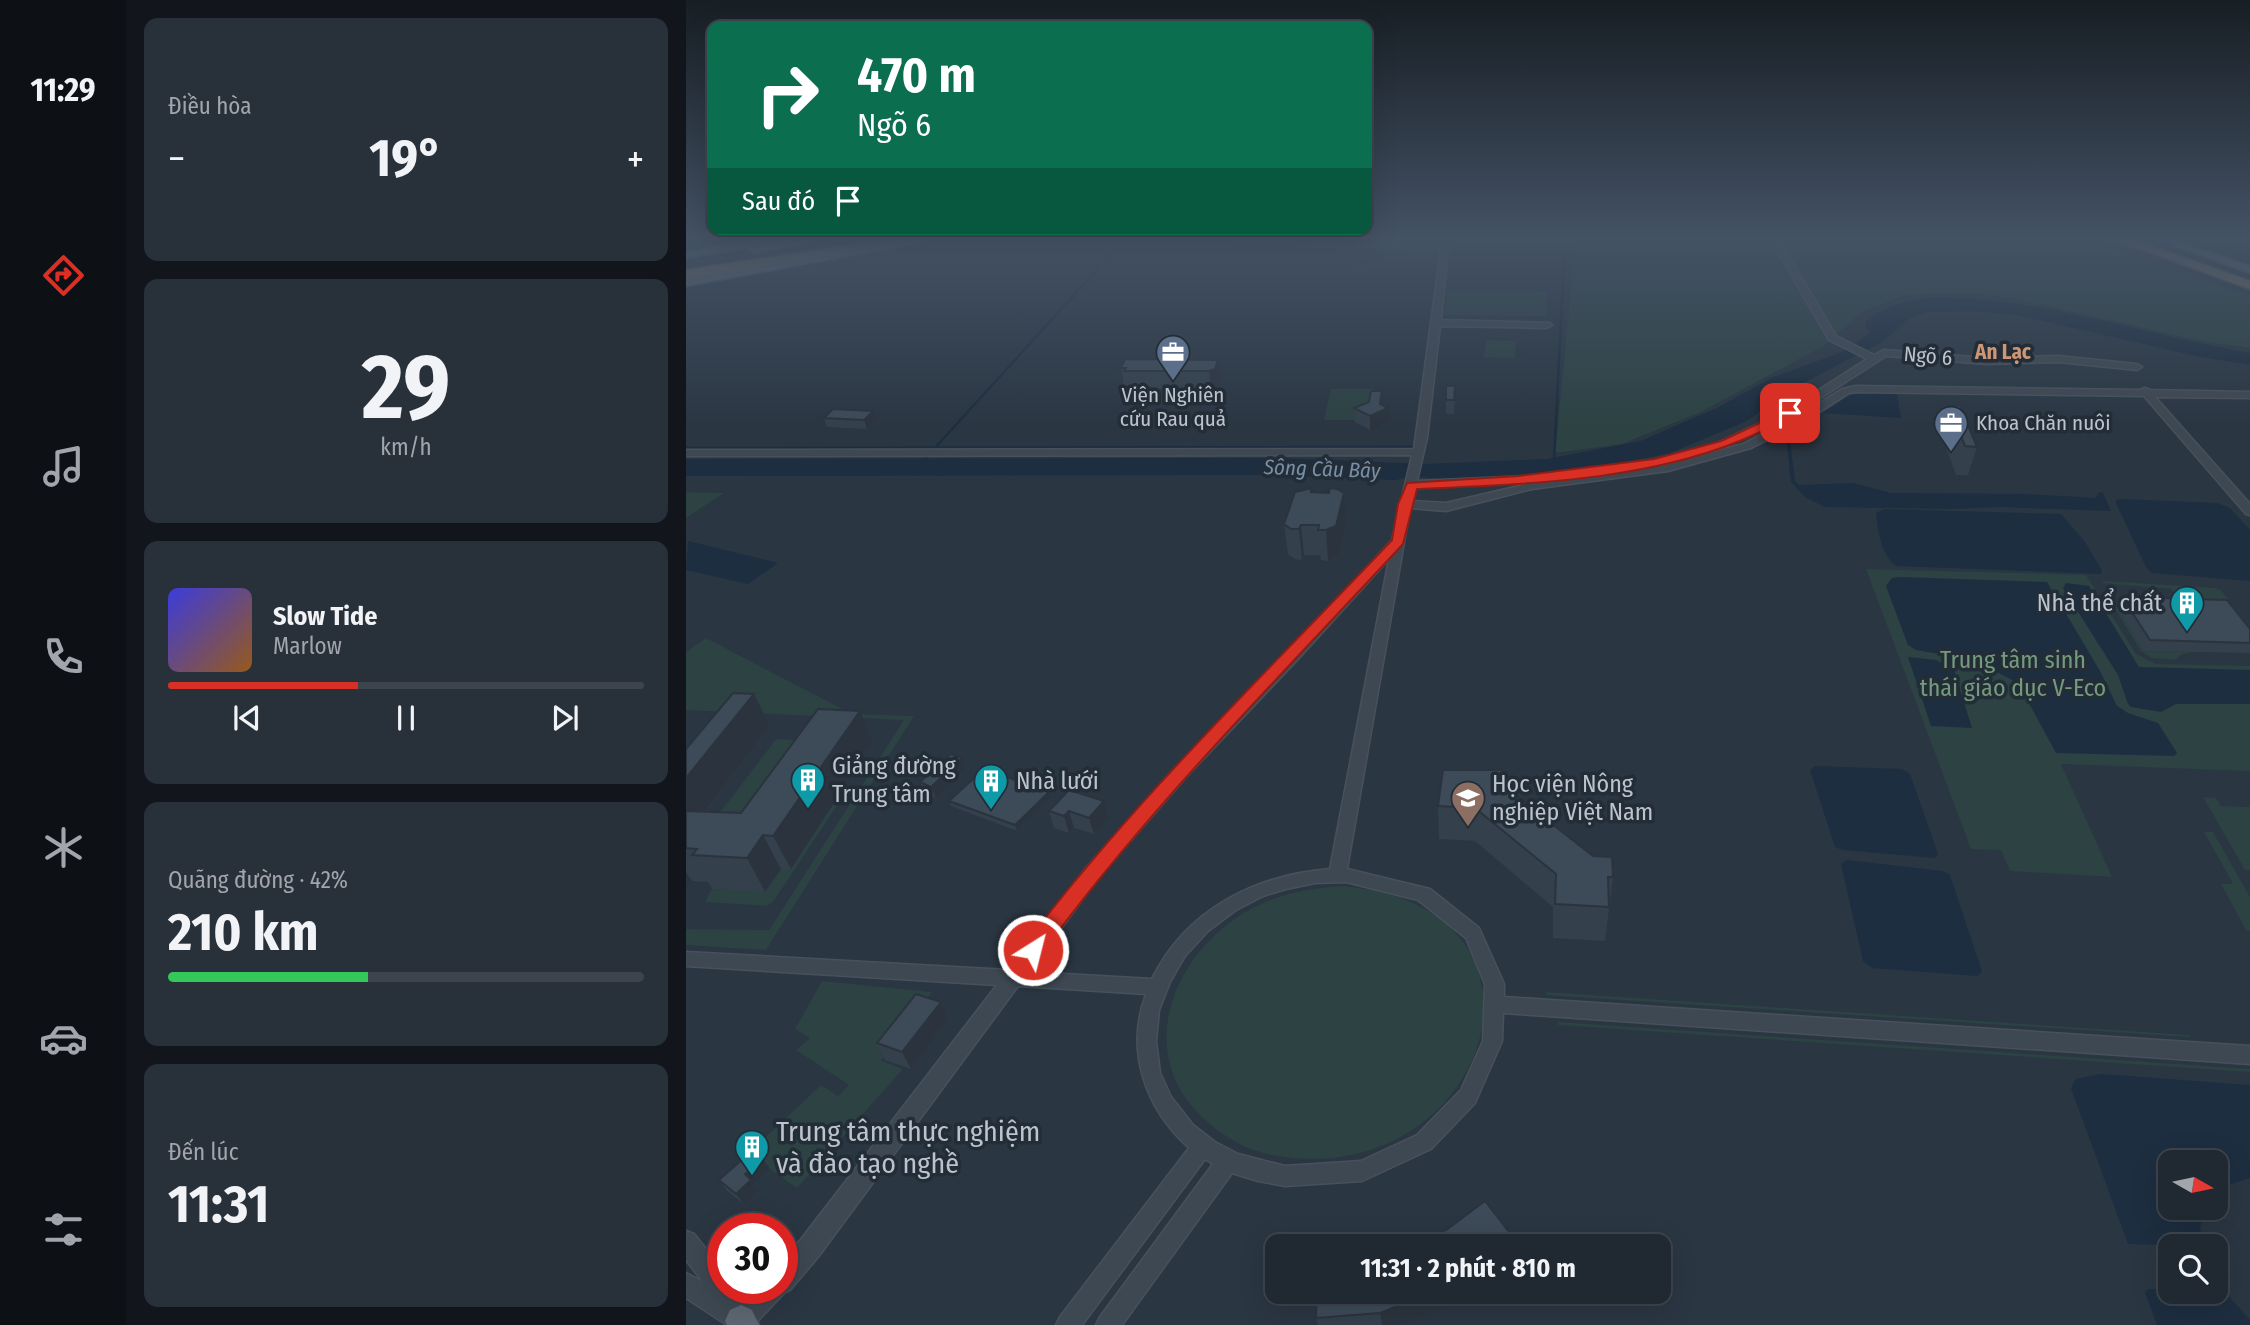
<!DOCTYPE html>
<html lang="vi">
<head>
<meta charset="utf-8">
<style>
  :root { --surface:#202832; --page:#28303a; --text:#f1f3f6; --muted:#a2a6ac; --line:#3d444d; --accent:#d93025 }
  body { margin:0; font-family:"Fira Sans Condensed",sans-serif; background:var(--page); color:var(--text); height:100vh; display:flex; flex-direction:column; font-size:26px; white-space:nowrap }
  * { box-sizing:border-box; margin:0 }
  p { font-size:23px; color:var(--muted) }
  .icon { flex:none; width:38px; height:38px; fill:none; stroke:currentColor; stroke-width:2; stroke-linecap:round; stroke-linejoin:round }
  .map { position:relative; flex:1; overflow:hidden }
  .drawer { display:flex; flex-direction:column; gap:18px; padding:18px; background:#12161c; width:560px }
  .drawer>* { flex:none }
  .banner { position:absolute; left:21px; top:21px; width:665px; height:214px; border-radius:14px; box-shadow:0 7px 28px #0002,0 0 0 2px var(--line); background:#0b6e4f; color:#fff; overflow:hidden }
  .needle { width:46px; rotate:99deg }
  .fabs { position:absolute; left:1472px; top:1150px; display:grid; gap:14px }
  .fabs a { display:grid; place-items:center; width:70px; height:70px; border-radius:14px; background:var(--surface); box-shadow:0 7px 28px #0002,0 0 0 2px var(--line); font-size:35px }
  .speed { position:absolute; left:21px; top:1213px; display:flex; gap:14px; font-size:35px; font-weight:700; text-align:center }
  .speed>* { display:grid; place-content:center; width:91px; height:91px; border-radius:50%; background:var(--surface); box-shadow:0 7px 28px #0002,0 0 0 2px var(--line); line-height:1 }
  .speed .limit { border:10px solid #d22; background:#fff; color:#111 }
  .pin { position:absolute; display:grid; place-items:center; width:60px; height:60px; color:#fff; margin:-30px; border-radius:14px; box-shadow:0 4px 10px #0006 }
  .me { position:absolute; width:77px; margin:-38px; rotate:36deg; stroke-linejoin:round; filter:drop-shadow(0 0 5px #0008) }
  .turn { display:flex; align-items:center; gap:24px; height:147px; padding:0 35px; font-size:32px }
  .turn .icon { width:91px; height:91px; stroke-width:2.5 }
  .turn b { display:block; font-size:49px; line-height:60px }
  .then { display:flex; align-items:center; height:66px; padding:0 35px; background:#0003; gap:14px; font-size:26px }
  .big { font-size:52px; font-weight:700; line-height:1.1 }
  .drawer .card { flex:1; display:flex; flex-direction:column; justify-content:center; gap:10px; min-width:0; padding:0 24px; border-radius:14px; background:var(--page) }
  .drawer .dial { align-items:center; gap:0 }
  .dial b { font-size:91px; line-height:1 }
  .song { display:flex; align-items:center; gap:21px }
  .cover { width:84px; height:84px; border-radius:10px; background:linear-gradient(135deg,hsl(240 70% 55%),hsl(30 70% 35%)) }
  .played { height:7px; border-radius:4px; background:linear-gradient(90deg,var(--accent) 40%,var(--line) 40%) }
  .keys { display:flex; justify-content:space-around; direction:ltr }
  .heat { display:flex; justify-content:space-between; align-items:center; font-size:38px; direction:ltr }
  .charge { height:10px; border-radius:5px; background:linear-gradient(90deg,#34c759 42%,var(--line) 0) }
  .trip { position:absolute; left:579px; top:1234px; width:406px; height:70px; border-radius:14px; background:var(--surface); box-shadow:0 7px 28px #0002,0 0 0 2px var(--line); font-weight:700; line-height:70px; text-align:center }
  main { display:flex; flex:1; min-height:0 }
  .tabs { display:flex; flex-direction:column; width:126px; justify-content:space-around; align-items:center; background:#0d1014; color:var(--muted) }
  .tabs .icon { width:49px; height:49px }
  .tabs .selected { color:var(--accent) }
  .tabs b { font-size:32px; color:var(--text) }
  .map>svg:first-child { display:block }
  .green { fill:#2c4243 }
  .water { fill:#1d2e40 }
  .lines { fill:none; stroke-linecap:round; stroke-linejoin:round }
  .stream { stroke:#1d2e40; stroke-width:2.5 }
  .minor-casing { stroke:#48515b; stroke-width:3 }
  .major-casing { stroke:#48515b; stroke-width:3 }
  .highway-casing { stroke:#49535c; stroke-width:3 }
  .minor { fill:#3e4852; fill-rule:evenodd }
  .major { fill:#5d6772; fill-rule:evenodd }
  .highway { fill:#776b5c; fill-rule:evenodd }
  .wall { fill:#34404c }
  .shaded-wall { fill:#2b343e }
  .building { fill:#3d4a58; stroke:#2b343e; stroke-width:2 }
  .route { fill:#d93025; stroke:#8d1f18; stroke-width:2 }
  .labels { text-anchor:middle; dominant-baseline:central; stroke-width:7; stroke-linejoin:round; paint-order:stroke }
  .far-neighbourhood-label { font-size:21px; font-weight:bold; fill:#ce9674; stroke:#232d37 }
  .far-street-label { font-size:21px; fill:#bcc3cc; stroke:#232d37 }
  .far-poi-label { font-size:21px; fill:#bcc3cc; stroke:#232d37 }
  .far-water-label { font-size:21px; font-style:italic; fill:#788fa7; stroke:#232d37 }
  .poi-label { font-size:24px; fill:#bcc3cc; stroke:#232d37; text-anchor:start }
  .park-label { font-size:24px; fill:#759a7b; stroke:#232d37 }
  .near-poi-label { font-size:28px; fill:#bcc3cc; stroke:#232d37; text-anchor:start }
</style>
</head>
<body>
<main>
<nav class="tabs">
<b>11:29</b>
<svg class="icon selected" aria-label="directions" viewBox="0 0 24 24"><path d="M12 3l9 9-9 9-9-9zM9 14v-3h6M13 9l2 2-2 2"/></svg>
<svg class="icon" aria-label="music" viewBox="0 0 24 24"><path d="M9 18V5l10-2v13"/><circle cx="6" cy="18" r="3"/><circle cx="16" cy="16" r="3"/></svg>
<svg class="icon" aria-label="phone" viewBox="0 0 24 24"><path d="M5 4h4l2 5-3 2q2 4 5 5l2-3 5 2v4C11 20 4 13 5 4z"/></svg>
<svg class="icon" aria-label="climate" viewBox="0 0 24 24"><path d="M12 3v18M4 7l16 10M4 17L20 7"/></svg>
<svg class="icon" aria-label="car" viewBox="0 0 24 24"><path d="M5 17H2v-5l4-1 3-4h7l3 4 3 1v5h-3M9 17h6M6 11h13"/><circle cx="7" cy="17" r="2"/><circle cx="17" cy="17" r="2"/></svg>
<svg class="icon" aria-label="filters" viewBox="0 0 24 24"><path d="M4 7h16M4 17h16"/><circle cx="9" cy="7" r="2"/><circle cx="15" cy="17" r="2"/></svg>
</nav>
<section class="drawer">
<div class="card"><p>Điều hòa</p>
<div class="heat"><a>−</a><b class="big">19°</b><a>+</a></div>
</div>
<div class="card dial"><b>29</b><p>km/h</p></div>
<div class="card">
<div class="song"><i class="cover"></i><div><b>Slow Tide</b><p>Marlow</p></div></div>
<div class="played"></div>
<div class="keys"><svg class="icon" aria-label="previous" viewBox="0 0 24 24"><path d="M18 5L8 12l10 7zM5 5v14"/></svg><svg class="icon" aria-label="pause" viewBox="0 0 24 24"><path d="M8 5v14M16 5v14"/></svg><svg class="icon" aria-label="next" viewBox="0 0 24 24"><path d="M6 5l10 7-10 7zM19 5v14"/></svg></div>
</div>
<div class="card"><p>Quãng đường · 42%</p><b class="big">210 km</b><div class="charge"></div></div>
<div class="card"><p>Đến lúc</p><b class="big">11:31</b></div>
</section>
<div class="map">
<svg width="1564" height="1325" viewBox="0 0 1564 1325">
  <rect width="100%" height="100%" fill="#2a3642"/>
  <g class="green">
    <path d="M890 240H1396L1564 295V348L1516 341 1332 299 1285 293 1218 295 1176 312 1139 345 1015 412 936 444 869 453Z"/>
    <path d="M761 291 860 292 861 316 758 315Z"/>
    <path d="M800 340 830 341 829 358 798 357Z"/>
    <path d="M645 389H688L684 416 674 420H638Z"/>
    <path d="M0 492 38 493 0 518Z"/>
    <path d="M1180 569 1400 575 1450 654 1470 664 1564 666V771L1375 764 1426 877 1324 871 1315 850 1285 849Z"/>
    <path d="M1419 581 1529 588 1535 590 1543 601 1494 600 1485 589 1415 583Z"/>
    <path d="M1428 607H1476L1459 651 1507 652 1496 654 1489 660 1466 658 1455 651Z"/>
    <path d="M20 638 166 714 228 716 80 950 0 945V929L83 930 218 720 0 710V652Z"/>
    <path d="M90 739 132 741 66 833 20 831Z"/>
    <path d="M1517 797 1530 798 1535 806 1564 807V870H1559Z"/>
    <path d="M149 801H154L87 902 80 906 19 902 26 889 79 891 94 869H105Z"/>
    <path d="M1518 832H1527L1564 897V931L1560 930 1535 884H1547Z"/>
    <path d="M657 886C896 907 802 1191 591 1156 563 1152 537 1137 517 1118 442 1048 493 941 575 904 601 892 628 888 657 886Z"/>
    <path d="M136 981 246 992 195 1061 217 1069 111 1188 62 1154 135 1085 152 1096 163 1085 110 1050 124 1038 109 1029Z"/>
    <path d="M860 992 1503 1035 1505 1037 1564 1041 860 995Z"/>
    <path d="M872 1015 1564 1062V1064L872 1018Z"/>
    <path d="M872 1022 1564 1069V1072L872 1025Z"/>
  </g>
  <g class="water">
    <path d="M1245 298C1353 296 1458 335 1564 353V365L1510 356 1330 315 1286 311 1242 312 1226 317 1196 342 1104 390 1061 421 984 453 913 468 859 473 753 479 726 476 710 480 582 475 0 476V459L595 458 738 464 861 459 955 441 1033 407 1085 378 1161 350 1184 333 1179 325 1180 321C1200 306 1220 300 1245 298Z"/>
    <path d="M1185 390 1211 393 1215 418 1137 413 1162 396Z"/>
    <path d="M1103 433 1109 481 1113 485 1167 483 1205 493 1340 494 1410 498 1413 492 1417 493 1425 511 1314 507 1268 509 1139 507 1119 497 1105 482 1100 434Z"/>
    <path d="M1434 499 1531 503 1544 508 1564 530V581L1466 573 1460 567 1429 501Z"/>
    <path d="M1198 509 1375 514 1399 542 1416 571 1415 574 1211 566C1196 558 1191 528 1190 513Z"/>
    <path d="M2 541 92 563 62 584 0 570Z"/>
    <path d="M1213 577 1361 582 1414 671 1431 706 1442 713 1472 723 1491 753 1488 756 1370 753 1332 683 1309 671 1291 668 1278 658 1230 650 1222 645 1200 586 1206 578Z"/>
    <path d="M1380 583 1403 586 1453 667 1564 670V704H1490L1475 712 1445 707 1442 704 1432 675 1377 588Z"/>
    <path d="M1222 657 1250 660 1268 670 1286 728 1245 726Z"/>
    <path d="M1129 766 1216 769 1224 774 1252 854 1249 858 1157 850 1149 847 1124 770Z"/>
    <path d="M1161 860 1257 871 1264 875 1296 972 1291 976 1186 968 1177 961 1155 864Z"/>
    <path d="M1415 1074 1564 1085V1178L1535 1187 1530 1193V1162H1484V1208H1519L1514 1228 1517 1246 1442 1244 1385 1088 1390 1079Z"/>
    <path d="M1462 1289 1538 1291 1564 1320V1325H1471L1459 1293Z"/>
  </g>
  <g class="lines">
    <g class="stream">
      <path d="M1507 240 1564 258"/>
      <path d="M0 448 727 447"/>
      <path d="M237 461 438 240"/>
      <path d="M868 461 879 240"/>
    </g>
    <g class="minor-casing">
      <g id="minor">
        <path d="M544 240H615L762 245 755 320 864 323 866 325 861 328 754 326 741 438 731 481 843 476 849 479 843 482 729 488 726 501 760 503 846 483 977 466 1057 444 1116 414 1156 389 1170 386 1454 390 1459 388 1464 390 1564 392V398L1469 397 1564 504V515L1560 514 1458 396 1170 392 1163 393 1124 418 1065 448 982 471 846 489 760 511 724 508 661 869 744 889 793 928 818 984V997L1564 1046V1064L817 1013 816 1041 789 1103 745 1149 676 1181 599 1186 572 1181 546 1173 436 1325H410L414 1317 527 1164 519 1159 396 1325H370L374 1317 503 1148C459 1108 439 1051 460 994L332 986 132 1257 104 1290 99 1292 68 1325H41L0 1298V1273L17 1282 0 1260V1231L8 1234 37 1270V1288H50L58 1302 72 1288H96V1264L311 985 0 966V952L322 970 400 868 489 768 603 652 706 540 726 455 0 456V450L728 449 755 249 548 242ZM703 559 644 869C569 875 500 910 466 979L343 972 412 878 501 776 613 658ZM660 882 732 900 780 938 799 984 797 1041 775 1090 731 1135 675 1161 599 1166 552 1154 529 1142 507 1125 485 1097 474 1073 470 1041 473 1010 484 982 499 956 522 931 550 910 577 896 600 889 629 883Z"/>
        <path d="M1085 240H1093L1150 336 1188 355 1198 350 1300 358 1372 356 1451 364 1456 367 1451 370 1372 362 1300 364 1200 356 1108 415 1039 447H1031V443L1100 411 1181 359 1143 340Z"/>
        <path d="M1553 240H1564V244Z"/>
      </g>
    </g>
    <g class="major-casing">
      <g id="major">
        <path d="M71 240H94L89 243 0 258V252Z"/>
        <path d="M216 240H238L233 243 0 286V278Z"/>
        <path d="M1472 240H1487L1564 266V273Z"/>
        <path d="M55 1305 66 1310 73 1325H41L39 1321 44 1310Z"/>
      </g>
    </g>
    <g class="highway-casing">
      <g id="highway">
        <path d="M99 240H124L118 244 68 253 62 249Z"/>
        <path d="M197 240H225L219 244 0 278V270Z"/>
        <path d="M1430 240H1447L1564 281V289Z"/>
      </g>
    </g>
    <use href="#minor" class="minor"/>
    <use href="#major" class="major"/>
    <use href="#highway" class="highway"/>
  </g>
  <g class="wall">
    <path d="M532 360 535 378 531 387 525 389H442L441 386H438L435 368Z"/>
    <path d="M760 400H769L768 414H760Z"/>
    <path d="M697 405 703 422 684 430 669 422 668 408Z"/>
    <path d="M1263 405 1291 447 1282 475H1270L1255 433Z"/>
    <path d="M138 418 190 421 181 429 141 427Z"/>
    <path d="M627 492 658 493 661 523 652 556 642 561 635 560 634 555H618L616 560 609 559 602 554 598 524Z"/>
    <path d="M1436 597 1564 629V653L1459 651 1431 608Z"/>
    <path d="M68 694 84 726 19 812 55 813 174 711 187 743 105 869H95L79 892 26 889 22 882 6 881 0 887V749Z"/>
    <path d="M280 769 250 798 238 793 234 782Z"/>
    <path d="M816 770V784L927 877 919 941 867 938V907L789 841 753 839 752 806Z"/>
    <path d="M365 797 331 831 265 806 263 801Z"/>
    <path d="M418 801 423 818 408 834 388 828 383 833 368 828 363 811Z"/>
    <path d="M255 1002 263 1019 225 1069 199 1060 191 1043Z"/>
    <path d="M84 1169 68 1184 73 1190 58 1204 41 1191 33 1180Z"/>
    <path d="M783 1298 715 1325H632L630 1318Z"/>
  </g>
  <g class="shaded-wall">
    <path d="M532 360 535 378 531 387 525 389 523 371Z"/>
    <path d="M696 391 697 405 702 408 703 422 684 430V416Z"/>
    <path d="M187 411 190 421 181 429 178 420Z"/>
    <path d="M658 493 661 523 652 556 642 561 640 530Z"/>
    <path d="M615 525 618 555 616 560 613 529Z"/>
    <path d="M68 694 84 726 0 836V778Z"/>
    <path d="M174 711 187 743 105 869 87 836Z"/>
    <path d="M276 758 280 769 250 798 245 787Z"/>
    <path d="M363 792 365 797 331 831 329 825Z"/>
    <path d="M418 801 423 818 408 834 403 818Z"/>
    <path d="M383 811 388 828 383 833 378 816Z"/>
    <path d="M77 835 95 869 79 892 61 858Z"/>
    <path d="M0 872 6 881 1 887 0 886Z"/>
    <path d="M255 1002 263 1019 225 1069 216 1052Z"/>
    <path d="M77 1159 84 1169 68 1184 73 1190 58 1204 50 1194 59 1174Z"/>
    <path d="M747 1292H791L783 1298 715 1325H696L694 1313Z"/>
  </g>
  <g class="building">
    <path d="M439 359 532 360 529 369 523 371H438L440 368H435Z"/>
    <path d="M760 386H769L768 400H760Z"/>
    <path d="M685 391H696L694 404 702 408 684 416 668 408 683 402Z"/>
    <path d="M1263 405 1274 406 1291 447 1279 446Z"/>
    <path d="M147 409 187 411 178 420 138 418Z"/>
    <path d="M626 488 625 492 643 493 644 488 651 489 658 493 650 526 640 530H632L633 525H615L613 529H605L598 524 609 492Z"/>
    <path d="M1436 597 1541 600 1564 629V643L1464 640Z"/>
    <path d="M47 693 68 694 0 778V749Z"/>
    <path d="M132 709 174 711 87 836 77 835 61 858 6 855 11 849 0 848V811L55 813Z"/>
    <path d="M265 754 276 758 245 787 234 782Z"/>
    <path d="M298 769 363 792 329 825 263 801Z"/>
    <path d="M757 770H816L815 784 907 856 926 857 927 877H922L923 907 869 904 870 874 789 808 752 806Z"/>
    <path d="M383 790 418 801 403 818 383 811 378 816 363 811Z"/>
    <path d="M230 994 255 1002 216 1052 191 1043Z"/>
    <path d="M66 1151 77 1159 59 1174 65 1180 50 1194 33 1180Z"/>
    <path d="M799 1201 830 1241 824 1246H718L760 1230Z"/>
    <path d="M631 1292H747L694 1313 630 1318Z"/>
  </g>
  <linearGradient id="sky" x2="0" y2="1"><stop stop-color="#171e24"/><stop offset="0.56" stop-color="#445265"/><stop offset="1" stop-color="#445265" stop-opacity="0"/></linearGradient>
  <rect width="1564" height="425" fill="url(#sky)"/>
  <path class="route" d="M1100 411 1110 413C1100 422 1085 427 1072 433 970 481 843 484 731 489L717 544C593 678 462 808 354 956L347 959 339 956 336 950 339 944C449 799 581 672 706 540L712 504 721 483 832 476 968 459 1035 441Z"/>
  <defs>
    <g id="office-pin" transform="scale(1.75)"><path d="M0 17L-7.5 6A9.5 9.5 0 1 1 7.5 6Z" fill="#5c6f8a" stroke="#232d37"/><path d="M-6-3h4V-5.5h4V-3h4V5H-6ZM-1-4.5V-3h2v-1.5ZM-6 0V1H6V0Z" fill="#fff"/></g>
    <g id="building-pin" transform="scale(1.75)"><path d="M0 17L-7.5 6A9.5 9.5 0 1 1 7.5 6Z" fill="#0f9aa8" stroke="#232d37"/><path d="M-4-6H4V6H1V3H-1V6H-4ZM-2.5-4.3h1.7v1.8h-1.7ZM.8-4.3h1.7v1.8H.8ZM-2.5-1h1.7V.8h-1.7ZM.8-1h1.7V.8H.8Z" fill="#fff"/></g>
    <g id="university-pin" transform="scale(1.75)"><path d="M0 17L-7.5 6A9.5 9.5 0 1 1 7.5 6Z" fill="#8d6e63" stroke="#232d37"/><path d="M0-5L7-2L0 1L-7-2ZM-4 1L0 2.5L4 1V4Q0 6-4 4Z" fill="#fff"/></g>
  </defs>
  <g fill-rule="evenodd">
    <use href="#office-pin" x="487" y="352"/>
    <use href="#office-pin" x="1265" y="423"/>
    <use href="#building-pin" x="1501" y="603"/>
    <use href="#building-pin" x="122" y="780"/>
    <use href="#building-pin" x="305" y="781"/>
    <use href="#university-pin" x="782" y="798"/>
    <use href="#building-pin" x="66" y="1147"/>
  </g>
  <g class="labels">
    <g class="far-neighbourhood-label">
      <text x="1317" y="352">An Lạc</text>
    </g>
    <g class="far-street-label">
      <text transform="translate(1242 356) rotate(5)">Ngõ 6</text>
    </g>
    <g class="far-poi-label">
      <text x="487" y="395">Viện Nghiên<tspan x="487" dy="24">cứu Rau quả</tspan></text>
      <text x="1290" y="423" text-anchor="start">Khoa Chăn nuôi</text>
    </g>
    <g class="far-water-label">
      <text transform="translate(636 469) rotate(2)">Sông Cầu Bây</text>
    </g>
    <g class="poi-label">
      <text x="1476" y="603" text-anchor="end">Nhà thể chất</text>
      <text x="146" y="766">Giảng đường<tspan x="146" dy="28">Trung tâm</tspan></text>
      <text x="330" y="781">Nhà lưới</text>
      <text x="806" y="784">Học viện Nông<tspan x="806" dy="28">nghiệp Việt Nam</tspan></text>
    </g>
    <g class="park-label">
      <text x="1327" y="660">Trung tâm sinh<tspan x="1327" dy="28">thái giáo dục V-Eco</tspan></text>
    </g>
    <g class="near-poi-label">
      <text x="90" y="1131">Trung tâm thực nghiệm<tspan x="90" dy="32">và đào tạo nghề</tspan></text>
    </g>
  </g>
</svg>
<div class="fabs">
<a><svg class="needle" viewBox="-14 -14 28 28"><path d="M0-13l5 13h-10z" fill="#e53935"/><path d="M0 13l5-13h-10z" fill="#a2a6ac"/></svg></a>
<a><svg class="icon" aria-label="search" viewBox="0 0 24 24"><circle cx="10" cy="10" r="6"/><path d="M15 15l6 6"/></svg></a>
</div>
<div class="speed"><div class="limit">30</div></div>
<div class="pin" style="left:1104px;top:413px;background:#d93025"><svg class="icon" aria-label="arrive" viewBox="0 0 24 24"><path d="M6 21V4h12l-3 4 3 4H6"/></svg></div>
<svg class="me" style="left:347px;top:950px" viewBox="-20 -20 40 40"><circle r="17" fill="#d93025" stroke="#fff" stroke-width="3"/><path d="M0-11L8 9 0 5-8 9z" fill="#fff"/></svg>
<div class="trip">11:31 · 2 phút · 810 m</div>
<div class="banner">
<div class="turn"><svg class="icon" aria-label="right" viewBox="0 0 24 24"><path d="M7 20v-9h11M14 6l5 5-5 5"/></svg><div><b>470 m</b>Ngõ 6</div></div>
<div class="then">Sau đó<svg class="icon" aria-label="arrive" viewBox="0 0 24 24"><path d="M6 21V4h12l-3 4 3 4H6"/></svg></div>
</div>
</div>
</main>
</body>
</html>
